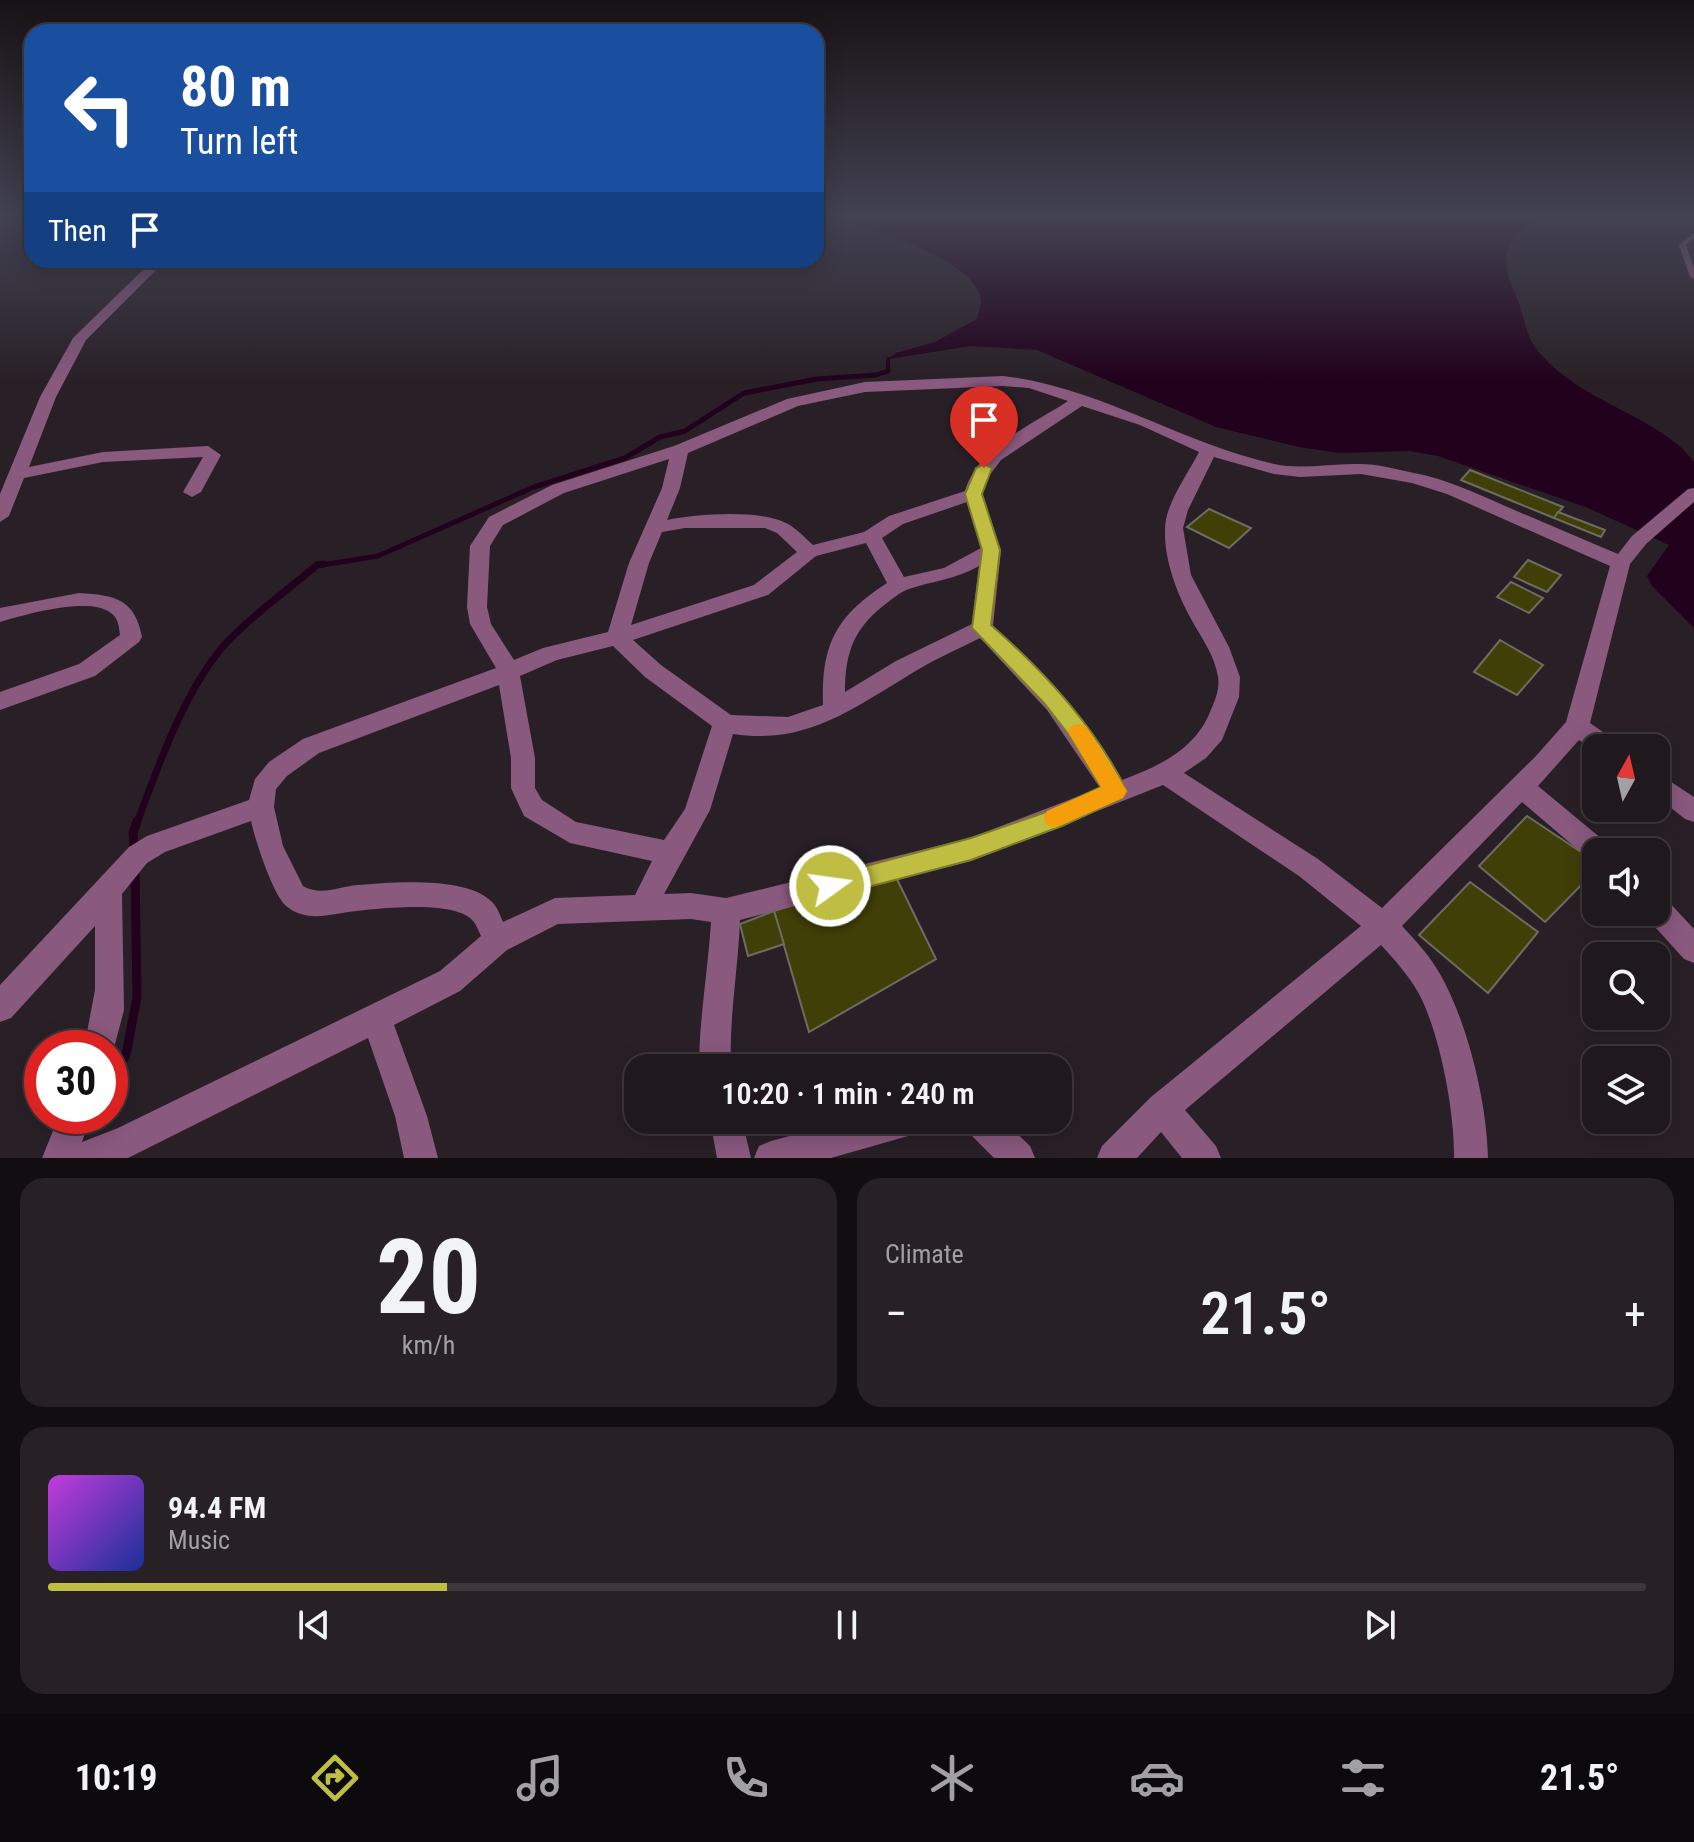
<!DOCTYPE html>
<html lang="en">
<head>
<meta charset="utf-8">
<style>
  :root { --surface:#1f181d; --page:#272126; --text:#f1f3f6; --muted:#a1a0a4; --line:#3c373b; --accent:#bfbe42 }
  body { margin:0; font-family:"Roboto Condensed",sans-serif; background:var(--page); color:var(--text); height:100vh; display:flex; flex-direction:column; font-size:30px; white-space:nowrap }
  * { box-sizing:border-box; margin:0 }
  p { font-size:26px; color:var(--muted) }
  .icon { flex:none; width:44px; height:44px; fill:none; stroke:currentColor; stroke-width:2; stroke-linecap:round; stroke-linejoin:round }
  .map { position:relative; height:1158px; overflow:hidden }
  .side { display:flex; flex-direction:column; gap:20px; padding:20px; background:#110d10; flex:1 }
  .side>* { flex:none }
  .top-card { position:absolute; left:24px; top:24px; width:800px; height:244px; border-radius:24px; box-shadow:0 4px 20px #0003,0 0 0 2px var(--line); background:#1a4fa0; color:#fff; overflow:hidden }
  .needle { width:52px; rotate:8deg }
  .fabs { position:absolute; left:1582px; top:734px; display:grid; gap:16px }
  .fabs a { display:grid; place-items:center; width:88px; height:88px; border-radius:16px; background:var(--surface); box-shadow:0 4px 20px #0003,0 0 0 2px var(--line); font-size:40px }
  .speed { position:absolute; left:24px; top:1030px; display:flex; gap:16px; font-size:40px; font-weight:700; text-align:center }
  .speed>* { display:grid; place-content:center; width:104px; height:104px; border-radius:50%; background:var(--surface); box-shadow:0 4px 20px #0003,0 0 0 2px var(--line); line-height:1 }
  .speed .limit { border:12px solid #d22; background:#fff; color:#111 }
  .pin { position:absolute; display:grid; place-items:center; width:68px; height:68px; color:#fff; margin:-82px -34px; border-radius:50% 50% 50% 0; rotate:-45deg; box-shadow:0 0 8px #0007 }
  .pin .icon { rotate:45deg }
  .me { position:absolute; width:88px; margin:-44px; rotate:76deg; stroke-linejoin:round; filter:drop-shadow(0 0 6px #0008) }
  .turn { display:flex; align-items:center; gap:28px; height:168px; padding:0 24px; font-size:36px }
  .turn .icon { width:104px; height:104px; stroke-width:2.5 }
  .turn b { display:block; font-size:56px; line-height:68px }
  .then { display:flex; align-items:center; height:76px; padding:0 24px; background:#0003; gap:16px; font-size:30px }
  .big { font-size:60px; font-weight:600; line-height:1.1 }
  .side .tile { flex:1; display:flex; flex-direction:column; justify-content:center; gap:12px; min-width:0; padding:0 28px; border-radius:24px; background:var(--page) }
  .side .dial { align-items:center; gap:0 }
  .dial b { font-size:104px; line-height:1 }
  .song { display:flex; align-items:center; gap:24px }
  .cover { width:96px; height:96px; border-radius:12px; background:linear-gradient(135deg,hsl(290 70% 55%),hsl(230 70% 35%)) }
  .played { height:8px; border-radius:4px; background:linear-gradient(90deg,var(--accent) 25%,var(--line) 25%) }
  .keys { display:flex; justify-content:space-around; direction:ltr }
  .heat { display:flex; justify-content:space-between; align-items:center; font-size:44px; direction:ltr }
  .side .tiles { flex:1; display:grid; gap:20px; grid-template-columns:1fr 1fr }
  .tile:last-child { grid-column:span 2 }
  .trip { position:absolute; left:624px; top:1054px; width:448px; height:80px; border-radius:24px; background:var(--surface); box-shadow:0 4px 20px #0003,0 0 0 2px var(--line); font-weight:600; line-height:80px; text-align:center }
  .menu { display:flex; height:128px; justify-content:space-around; align-items:center; background:#0c0a0c; color:var(--muted) }
  .menu .icon { width:56px; height:56px }
  .menu .current { color:var(--accent) }
  .menu b { font-size:36px; color:var(--text) }
  .map>svg:first-child { display:block }
  .water { fill:#21011c }
  .lines { fill:none; stroke-linecap:round; stroke-linejoin:round }
  .stream-far3 { stroke:#21011c; stroke-width:4 }
  .stream-far2 { stroke:#21011c; stroke-width:5 }
  .stream-far1 { stroke:#21011c; stroke-width:7 }
  .stream { stroke:#21011c; stroke-width:9 }
  .building { fill:#403f07; stroke:#6c6d61; stroke-width:2 }
  .service { fill:#89597e; fill-rule:evenodd }
  .minor { fill:#89597e; fill-rule:evenodd }
  .route { fill:#bfbe42; stroke:#7c7c2b; stroke-width:2 }
  .slow { fill:#f59e0b }
</style>
</head>
<body>
<div class="map">
<svg width="1694" height="1158" viewBox="0 0 1694 1158">
  <rect width="100%" height="100%" fill="#292027"/>
  <path class="water" d="M828 219H1537C1503 243 1499 258 1516 296 1524 313 1524 331 1535 347 1575 402 1660 415 1694 462V628L1652 586 1647 576 1669 545 1588 508 1438 456 1410 451 1339 453 1299 447 1216 427 1037 350 972 346 888 359 896 353 935 342 977 319C978 314 981 306 981 301 979 259 862 224 828 219Z"/>
  <g class="lines">
    <g class="stream-far3">
      <path d="M0 230 32 225"/>
      <path d="M888 359V370"/>
    </g>
    <path class="stream-far2" d="M316 566 378 556 534 487 625 458 660 437 685 431 744 393 817 379 876 375 888 371V368"/>
    <path class="stream-far1" d="M137 823C158 766 188 680 232 637 258 611 289 589 317 565L323 564"/>
    <g class="stream">
      <path d="M134 851 133 833 137 821"/>
      <path d="M110 1081 126 1055 137 997 135 870"/>
    </g>
  </g>
  <g class="building">
    <path d="M1470 470 1563 507 1554 518 1461 480Z"/>
    <path d="M1209 509 1251 528 1229 548 1187 527Z"/>
    <path d="M1558 512 1605 530 1601 537 1554 518Z"/>
    <path d="M1528 560 1561 575 1547 592 1514 577Z"/>
    <path d="M1511 582 1543 598 1529 613 1497 597Z"/>
    <path d="M1500 640 1543 665 1517 695 1474 672Z"/>
    <path d="M1527 816 1596 862V870L1545 922 1479 866Z"/>
    <path d="M893 871 936 959 809 1032 774 911Z"/>
    <path d="M1470 882 1538 932 1488 993 1419 935Z"/>
    <path d="M774 911 784 944 748 956 740 924Z"/>
  </g>
  <g class="lines">
    <path class="service" d="M1694 233V238L1686 245 1694 268V279L1690 277 1679 245Z"/>
    <g class="minor">
      <path d="M153 260H166L86 340 56 397 29 467 103 452 208 446 221 455 201 492 192 497 183 492 203 457 103 462 24 478 9 516 0 522V494L40 397 73 338Z"/>
      <path d="M1003 376C1099 387 1181 443 1274 464 1303 470 1331 463 1360 464 1377 464 1396 469 1414 473 1446 479 1476 493 1505 506 1543 522 1580 538 1618 554L1632 536 1688 489 1694 488V502L1646 544 1630 564 1590 723 1616 741 1620 748H1596V752L1579 740 1538 786 1608 844 1612 852H1596V863L1590 860 1522 802 1402 926C1416 941 1430 956 1440 974 1468 1023 1487 1103 1488 1158H1454C1455 1114 1440 1033 1419 994 1409 976 1395 960 1381 945L1185 1110 1216 1146 1221 1158H1182L1161 1132 1137 1158H1097L1102 1146 1151 1097 1361 926 1299 876 1163 785 971 861 740 920C738 970 729 1018 731 1068H699C699 1019 708 971 711 922L691 919 558 924 507 950 460 991 394 1025 427 1116 438 1158H404L395 1116 368 1038 128 1158H42L59 1116H91L82 1142 118 1128 440 971 481 936C477 928 475 920 467 916 444 902 385 908 357 911 332 913 309 924 286 906 273 895 255 840 251 821L165 852 147 863 122 894 124 1010 111 1059 110 1048H84L95 990V926L11 1018 0 1022V985L129 847 147 836 249 800 255 779 269 762 303 739 496 668 470 624 467 607 470 546 489 517 552 485 674 446 787 399 865 382ZM1003 386 1029 388 1068 401C1032 425 978 447 965 491L889 516 864 532 813 545C805 538 797 529 788 524 762 509 697 514 667 520L680 488 688 453 798 406 865 392ZM1082 406 1140 425 1199 452C1188 474 1165 504 1165 529 1164 559 1176 591 1190 617 1200 636 1215 655 1218 677 1220 689 1215 701 1210 712 1195 750 1157 767 1122 780L1063 698 993 626 1001 550 982 494 986 480 1001 460ZM1214 457 1274 474 1300 477 1361 474 1412 483 1447 494 1610 566 1566 722 1536 756 1382 908 1318 859 1184 773 1206 758 1222 740 1239 697 1240 677 1229 647 1191 575 1183 528 1188 510ZM669 459 662 488 629 563 608 632 543 648 514 660 491 624 487 607 490 546 503 525 564 493ZM967 502 981 548 944 568 904 577 882 538 903 524ZM685 528H765L777 533 797 552 754 585 631 625 649 563 662 532ZM866 543 887 583C836 616 821 644 823 705L788 717 731 715 661 665 633 640 768 595 816 556ZM979 566 972 624 896 661 845 692C845 654 853 630 883 606 891 600 900 592 909 589 933 581 956 579 979 566ZM980 638 1047 710 1100 788 970 838 726 898 691 893 664 894 710 810 733 734C805 745 851 710 909 675 931 661 956 650 980 638ZM613 646 645 677 712 726 685 809 664 840 576 822 542 800 535 788V758L520 676 557 660ZM499 685 511 758V788L524 816 570 843 652 861 635 895 555 898 503 922C500 915 497 906 491 901 466 876 391 882 357 885 339 887 320 896 303 886L283 846 274 807 276 789 287 776 319 753Z"/>
      <path d="M79 593C115 595 135 599 142 637L139 642 95 676 0 710V692L79 664 120 635C119 626 118 618 111 613 88 596 25 615 0 622V608Z"/>
      <path d="M1656 772 1694 797V822L1685 819 1656 796Z"/>
      <path d="M1656 895 1666 899 1694 929V963L1684 959 1646 917 1644 912H1656Z"/>
      <path d="M710 1120H742L751 1158H717Z"/>
      <path d="M848 1120H924L920 1132 908 1136 831 1158H754L759 1146 771 1141Z"/>
      <path d="M964 1120H1003L1030 1146 1035 1158H994L968 1132Z"/>
    </g>
  </g>
  <linearGradient id="sky" x2="0" y2="1"><stop stop-color="#171215"/><stop offset="0.57" stop-color="#434252"/><stop offset="1" stop-color="#434252" stop-opacity="0"/></linearGradient>
  <rect width="1694" height="381" fill="url(#sky)"/>
  <path class="route" d="M984 464 992 468 982 494 1000 550 991 625C1045 672 1095 727 1127 791L1123 798 1062 826 971 860 830 897 821 894 818 886 821 878 971 838 1046 812 1101 787 1069 735 1044 703 972 628 982 550 965 494 976 468Z"/>
  <path class="slow" d="M1079 724 1086 726 1127 791 1123 798 1055 828 1047 825 1043 818 1047 811 1101 787 1068 732 1071 726Z"/>
</svg>
<div class="fabs">
<a><svg class="needle" viewBox="-14 -14 28 28"><path d="M0-13l5 13h-10z" fill="#e53935"/><path d="M0 13l5-13h-10z" fill="#a1a0a4"/></svg></a>
<a><svg class="icon" aria-label="sound" viewBox="0 0 24 24"><path d="M4 9h4l5-4v14l-5-4H4zM17 9q2 3 0 6"/></svg></a>
<a><svg class="icon" aria-label="search" viewBox="0 0 24 24"><circle cx="10" cy="10" r="6"/><path d="M15 15l6 6"/></svg></a>
<a><svg class="icon" aria-label="layers" viewBox="0 0 24 24"><path d="M12 4l9 5-9 5-9-5zM3 14l9 5 9-5"/></svg></a>
</div>
<div class="speed"><div class="limit">30</div></div>
<div class="pin" style="left:984px;top:468px;background:#d93025"><svg class="icon" aria-label="arrive" viewBox="0 0 24 24"><path d="M6 21V4h12l-3 4 3 4H6"/></svg></div>
<svg class="me" style="left:830px;top:886px" viewBox="-20 -20 40 40"><circle r="17" fill="#bfbe42" stroke="#fff" stroke-width="3"/><path d="M0-11L8 9 0 5-8 9z" fill="#fff"/></svg>
<div class="trip">10:20 · 1 min · 240 m</div>
<div class="top-card">
<div class="turn"><svg class="icon" aria-label="left" viewBox="0 0 24 24"><path d="M17 20v-9H6M10 6l-5 5 5 5"/></svg><div><b>80 m</b>Turn left</div></div>
<div class="then">Then<svg class="icon" aria-label="arrive" viewBox="0 0 24 24"><path d="M6 21V4h12l-3 4 3 4H6"/></svg></div>
</div>
</div>
<section class="side">
<div class="tiles">
<div class="tile dial"><b>20</b><p>km/h</p></div>
<div class="tile"><p>Climate</p>
<div class="heat"><a>−</a><b class="big">21.5°</b><a>+</a></div>
</div>
<div class="tile">
<div class="song"><i class="cover"></i><div><b>94.4 FM</b><p>Music</p></div></div>
<div class="played"></div>
<div class="keys"><svg class="icon" aria-label="previous" viewBox="0 0 24 24"><path d="M18 5L8 12l10 7zM5 5v14"/></svg><svg class="icon" aria-label="pause" viewBox="0 0 24 24"><path d="M8 5v14M16 5v14"/></svg><svg class="icon" aria-label="next" viewBox="0 0 24 24"><path d="M6 5l10 7-10 7zM19 5v14"/></svg></div>
</div>
</div>
</section>
<nav class="menu">
<b>10:19</b>
<svg class="icon current" aria-label="directions" viewBox="0 0 24 24"><path d="M12 3l9 9-9 9-9-9zM9 14v-3h6M13 9l2 2-2 2"/></svg>
<svg class="icon" aria-label="music" viewBox="0 0 24 24"><path d="M9 18V5l10-2v13"/><circle cx="6" cy="18" r="3"/><circle cx="16" cy="16" r="3"/></svg>
<svg class="icon" aria-label="phone" viewBox="0 0 24 24"><path d="M5 4h4l2 5-3 2q2 4 5 5l2-3 5 2v4C11 20 4 13 5 4z"/></svg>
<svg class="icon" aria-label="climate" viewBox="0 0 24 24"><path d="M12 3v18M4 7l16 10M4 17L20 7"/></svg>
<svg class="icon" aria-label="car" viewBox="0 0 24 24"><path d="M5 17H2v-5l4-1 3-4h7l3 4 3 1v5h-3M9 17h6M6 11h13"/><circle cx="7" cy="17" r="2"/><circle cx="17" cy="17" r="2"/></svg>
<svg class="icon" aria-label="filters" viewBox="0 0 24 24"><path d="M4 7h16M4 17h16"/><circle cx="9" cy="7" r="2"/><circle cx="15" cy="17" r="2"/></svg>
<b>21.5°</b>
</nav>
</body>
</html>
